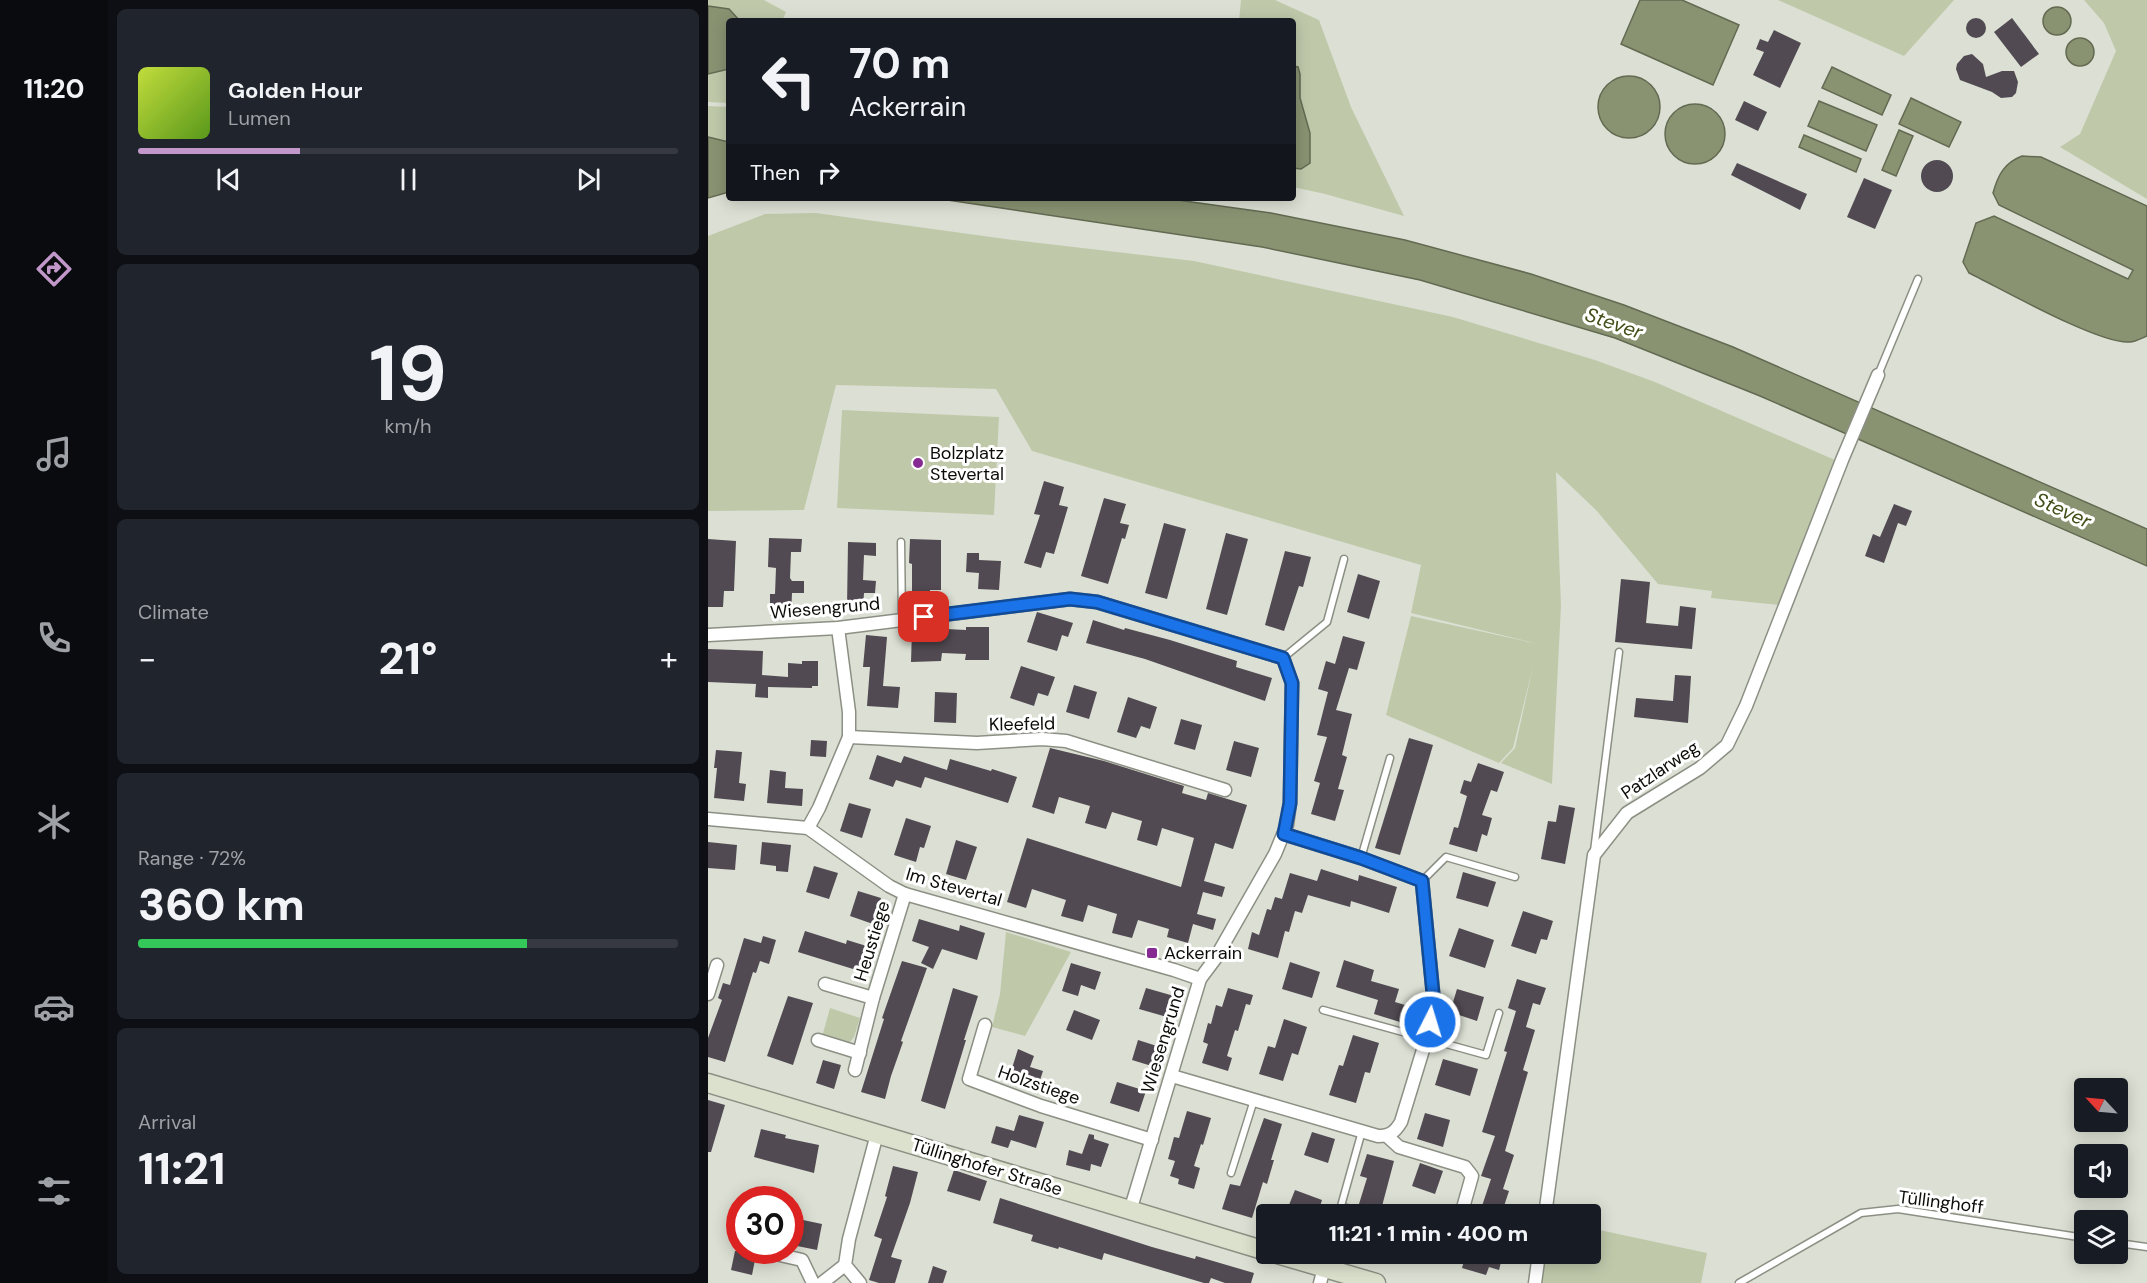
<!DOCTYPE html>
<html lang="en">
<head>
<meta charset="utf-8">
<style>
  :root { --surface:#171b24; --page:#20242c; --text:#f1f3f6; --muted:#9ea1a6; --line:#363941; --accent:#c198c9 }
  body { margin:0; font-family:"DM Sans",sans-serif; background:var(--page); color:var(--text); height:100vh; display:flex; flex-direction:column; font-size:22px; white-space:nowrap }
  * { box-sizing:border-box; margin:0 }
  p { font-size:20px; color:var(--muted) }
  .icon { flex:none; width:33px; height:33px; fill:none; stroke:currentColor; stroke-width:2; stroke-linecap:round; stroke-linejoin:round }
  .map { position:relative; flex:1; overflow:hidden }
  .sheet { display:flex; flex-direction:column; gap:9px; padding:9px; background:#0d0f14; width:600px }
  .sheet>* { flex:none }
  .guide { position:absolute; left:18px; top:18px; width:570px; height:183px; border-radius:6px; box-shadow:0 3px 15px #0003; background:#171b24; color:var(--text); overflow:hidden }
  .needle { width:39px; rotate:296deg }
  .tools { position:absolute; left:1366px; top:1078px; display:grid; gap:12px }
  .tools a { display:grid; place-items:center; width:54px; height:54px; border-radius:6px; background:var(--surface); box-shadow:0 3px 15px #0003; font-size:30px }
  .speed { position:absolute; left:18px; top:1186px; display:flex; gap:12px; font-size:30px; font-weight:700; text-align:center }
  .speed>* { display:grid; place-content:center; width:78px; height:78px; border-radius:50%; background:var(--surface); box-shadow:0 3px 15px #0003; line-height:1 }
  .speed .limit { border:9px solid #d22; background:#fff; color:#111 }
  .pin { position:absolute; display:grid; place-items:center; width:51px; height:51px; color:#fff; margin:-26px; border-radius:12px; box-shadow:0 3px 9px #0006 }
  .me { position:absolute; width:66px; margin:-33px; rotate:5deg; stroke-linejoin:round; filter:drop-shadow(0 0 4px #0008) }
  .turn { display:flex; align-items:center; gap:21px; height:126px; padding:0 24px; font-size:27px }
  .turn .icon { width:78px; height:78px; stroke-width:2.5 }
  .turn b { display:block; font-size:42px; line-height:51px }
  .then { display:flex; align-items:center; height:57px; padding:0 24px; background:#0003; gap:12px; font-size:22px }
  .big { font-size:45px; font-weight:800; line-height:1.1 }
  .sheet .tile { flex:1; display:flex; flex-direction:column; justify-content:center; gap:9px; min-width:0; padding:0 21px; border-radius:9px; background:var(--page) }
  .sheet .dial { align-items:center; gap:0 }
  .dial b { font-size:78px; line-height:1 }
  .song { display:flex; align-items:center; gap:18px }
  .cover { width:72px; height:72px; border-radius:9px; background:linear-gradient(135deg,hsl(70 70% 55%),hsl(90 70% 35%)) }
  .played { height:6px; border-radius:3px; background:linear-gradient(90deg,var(--accent) 30%,var(--line) 30%) }
  .keys { display:flex; justify-content:space-around; direction:ltr }
  .heat { display:flex; justify-content:space-between; align-items:center; font-size:33px; direction:ltr }
  .charge { height:9px; border-radius:4px; background:linear-gradient(90deg,#34c759 72%,var(--line) 0) }
  .trip { position:absolute; left:548px; top:1204px; width:345px; height:60px; border-radius:6px; background:var(--surface); box-shadow:0 3px 15px #0003; font-weight:800; line-height:60px; text-align:center }
  main { display:flex; flex:1; min-height:0 }
  .tab-bar { display:flex; flex-direction:column; width:108px; justify-content:space-around; align-items:center; background:#090b0e; color:var(--muted) }
  .tab-bar .icon { width:42px; height:42px }
  .tab-bar .active { color:var(--accent) }
  .tab-bar b { font-size:27px; color:var(--text) }
  .map>svg:first-child { display:block }
  .green { fill:#bfc9aa }
  .water { fill:#899372; stroke:#636a52; stroke-width:1.5 }
  .building { fill:#514a52 }
  .lines { fill:none; stroke-linecap:round; stroke-linejoin:round }
  .service-casing { stroke:#8c9084; stroke-width:9 }
  .minor-casing { stroke:#8c9084; stroke-width:15 }
  .secondary-casing { stroke:#8c9084; stroke-width:21 }
  .service { stroke:#fff; stroke-width:6 }
  .minor { stroke:#fff; stroke-width:12 }
  .secondary { stroke:#dce1cd; stroke-width:18 }
  .route-casing { stroke:#114b97; stroke-width:15 }
  .route { stroke:#1a73e8; stroke-width:10 }
  .poi-dot { fill:#872993; stroke:#fff; stroke-width:2 }
  .labels { text-anchor:middle; dominant-baseline:central; stroke-width:6; stroke-linejoin:round; paint-order:stroke }
  .poi-label { font-size:18px; fill:#0b0c08; stroke:#fff; text-anchor:start }
  .street-label { font-size:18px; fill:#0b0c08; stroke:#fff }
  .water-label { font-size:20px; font-style:italic; fill:#424f19; stroke:#fff }
</style>
</head>
<body>
<main>
<nav class="tab-bar">
<b>11:20</b>
<svg class="icon active" aria-label="directions" viewBox="0 0 24 24"><path d="M12 3l9 9-9 9-9-9zM9 14v-3h6M13 9l2 2-2 2"/></svg>
<svg class="icon" aria-label="music" viewBox="0 0 24 24"><path d="M9 18V5l10-2v13"/><circle cx="6" cy="18" r="3"/><circle cx="16" cy="16" r="3"/></svg>
<svg class="icon" aria-label="phone" viewBox="0 0 24 24"><path d="M5 4h4l2 5-3 2q2 4 5 5l2-3 5 2v4C11 20 4 13 5 4z"/></svg>
<svg class="icon" aria-label="climate" viewBox="0 0 24 24"><path d="M12 3v18M4 7l16 10M4 17L20 7"/></svg>
<svg class="icon" aria-label="car" viewBox="0 0 24 24"><path d="M5 17H2v-5l4-1 3-4h7l3 4 3 1v5h-3M9 17h6M6 11h13"/><circle cx="7" cy="17" r="2"/><circle cx="17" cy="17" r="2"/></svg>
<svg class="icon" aria-label="filters" viewBox="0 0 24 24"><path d="M4 7h16M4 17h16"/><circle cx="9" cy="7" r="2"/><circle cx="15" cy="17" r="2"/></svg>
</nav>
<section class="sheet">
<div class="tile">
<div class="song"><i class="cover"></i><div><b>Golden Hour</b><p>Lumen</p></div></div>
<div class="played"></div>
<div class="keys"><svg class="icon" aria-label="previous" viewBox="0 0 24 24"><path d="M18 5L8 12l10 7zM5 5v14"/></svg><svg class="icon" aria-label="pause" viewBox="0 0 24 24"><path d="M8 5v14M16 5v14"/></svg><svg class="icon" aria-label="next" viewBox="0 0 24 24"><path d="M6 5l10 7-10 7zM19 5v14"/></svg></div>
</div>
<div class="tile dial"><b>19</b><p>km/h</p></div>
<div class="tile"><p>Climate</p>
<div class="heat"><a>−</a><b class="big">21°</b><a>+</a></div>
</div>
<div class="tile"><p>Range · 72%</p><b class="big">360 km</b><div class="charge"></div></div>
<div class="tile"><p>Arrival</p><b class="big">11:21</b></div>
</section>
<div class="map">
<svg width="1439" height="1283" viewBox="0 0 1439 1283">
  <rect width="100%" height="100%" fill="#dce0d4"/>
  <g class="green">
    <path d="M0 0H56L78 12 74 21H21V103L0 102Z"/>
    <path d="M533 0H567L611 20 643 107 696 216 617 194 585 187V21H531Z"/>
    <path d="M1070 0H1246L1196 56Z"/>
    <path d="M1376 0H1439V199L1352 147 1372 134 1408 51 1396 23Z"/>
    <path d="M0 106 21 107V142L0 137Z"/>
    <path d="M108 213 305 240 486 261 745 317 887 360 947 382 1127 460 1071 605 1003 598 1004 591 950 584 888 510 848 472 853 606 844 784 793 763 807 748 825 666 805 748 791 763 678 715 703 616 830 644 703 613 713 565 324 451 288 389 128 385 96 510 0 511V236L57 214Z"/>
    <path d="M134 410 291 417 286 515 129 508Z"/>
    <path d="M298 932 363 952 317 1036 284 1027 292 994Z"/>
    <path d="M122 1008 152 1018 146 1037 142 1042H134L114 1037Z"/>
    <path d="M882 1228 999 1253 993 1283H833L836 1254H882Z"/>
  </g>
  <g class="water">
    <path d="M932 0H974L1031 25 1005 85 913 44Z"/>
    <path d="M0 6 21 9 32 21H21V69L0 74Z"/>
    <circle cx="1349" cy="21" r="14"/>
    <circle cx="1372" cy="52" r="14"/>
    <path d="M585 66 590 67 592 74V98L602 133V163L593 169 585 168Z"/>
    <path d="M1124 67 1183 95 1174 115 1114 88Z"/>
    <circle cx="921" cy="107" r="31"/>
    <path d="M1203 98 1253 122 1241 147 1191 124Z"/>
    <path d="M1111 101 1169 125 1158 151 1100 126Z"/>
    <circle cx="987" cy="134" r="30"/>
    <path d="M1191 130 1205 136 1188 176 1174 170Z"/>
    <path d="M1096 135 1153 159 1148 172 1091 147Z"/>
    <path d="M0 137 21 142V192L0 198Z"/>
    <path d="M1314 156 1333 157 1439 206V336C1434 338 1427 342 1422 342 1392 345 1292 288 1261 273L1255 262 1268 223 1286 216 1420 279 1425 270 1291 205 1285 193C1290 175 1296 163 1314 156Z"/>
    <path d="M226 198H455L563 213 697 240 823 274 916 305 1025 347 1439 529V566L1052 396 907 338 712 280 554 247Z"/>
  </g>
  <g class="building">
    <path d="M1304 18 1331 54 1313 67 1286 32Z"/>
    <circle cx="1268" cy="28" r="10"/>
    <path d="M1066 30 1093 43 1072 88 1045 75 1056 52 1048 49 1052 39 1060 42Z"/>
    <path d="M1264 54 1275 64 1278 77 1294 71H1306L1310 82 1308 93 1304 97 1293 98 1284 92 1252 80 1248 69 1249 64 1256 56Z"/>
    <path d="M1036 101 1059 112 1050 131 1027 120Z"/>
    <circle cx="1229" cy="176" r="16"/>
    <path d="M1029 163 1099 194 1092 210 1023 175Z"/>
    <path d="M1156 178 1184 190 1167 229 1139 217Z"/>
    <path d="M336 481 356 487 351 505 360 507 346 554 338 552 333 568 316 563 332 515 326 514Z"/>
    <path d="M396 498 418 504 412 523 421 525 417 539 414 538 400 584 373 576Z"/>
    <path d="M1186 504 1204 511 1198 526 1190 523 1176 563 1157 556 1165 534 1172 537Z"/>
    <path d="M456 523 478 529 459 599 437 593Z"/>
    <path d="M518 533 540 539 519 615 498 609Z"/>
    <path d="M61 538 94 539 93 552H83L82 578 84 581H96V593H84L83 617 62 616V594H67L68 568 60 567Z"/>
    <path d="M0 539 28 541 26 591H16L15 607H0Z"/>
    <path d="M202 539 233 540V590H222V602H204V564L201 563Z"/>
    <path d="M140 542 168 543V556L156 555 155 580 168 581 167 593H156L155 607H139Z"/>
    <path d="M577 551 603 557 595 587 591 586 576 631 557 625Z"/>
    <path d="M259 553H271V560L293 561 291 590 270 589 271 573 258 572Z"/>
    <path d="M650 574 672 581 661 619 639 612Z"/>
    <path d="M913 579 942 582 938 623 970 626 972 606 988 608 984 649 907 642Z"/>
    <path d="M329 612 365 623 360 637 354 635 349 651 319 642Z"/>
    <path d="M385 620 416 630 417 628 462 640 529 661 528 667 564 678 557 701 437 659 378 643Z"/>
    <path d="M258 627H281V660H257L258 654 234 653 233 661 203 662 204 630 218 631V628L258 630Z"/>
    <path d="M158 635 179 637 175 686 192 687 190 708 159 706 162 667H155Z"/>
    <path d="M635 636 657 642 649 670 641 668 628 710 644 714 634 755 639 757 630 789 636 790 627 821 603 814 612 783 606 781 619 737 609 735 620 692 610 689 618 661 627 664Z"/>
    <path d="M0 649 55 651 54 675 80 677V663L94 664V661H110V686H104V688L60 687V698L47 697 48 684 0 682Z"/>
    <path d="M313 666 347 677 340 696 330 693 326 706 302 698Z"/>
    <path d="M967 675 983 676 980 723 926 717 928 698 965 701Z"/>
    <path d="M366 685 389 692 381 719 358 712Z"/>
    <path d="M227 692 249 693 248 723 226 722Z"/>
    <path d="M420 697 449 707 442 729 433 726 428 738 409 732Z"/>
    <path d="M473 719 494 725 487 750 466 744Z"/>
    <path d="M701 738 725 745 692 855 667 848Z"/>
    <path d="M103 740 119 741 118 757 102 756Z"/>
    <path d="M526 741 551 748 543 777 518 770Z"/>
    <path d="M342 748 396 761 476 786 474 793 498 800 500 793 539 805 525 849 507 843 496 881 517 887 514 897 495 892 489 914 508 919 505 930 485 924 480 943 459 937 461 929 430 920 424 938 404 933 409 914 380 905 375 922 353 916 358 900 324 889 318 908 299 902 319 838 473 887 486 838 454 828 449 846 429 840 434 821 404 812 398 829 377 823 382 806 351 797 346 814 324 807Z"/>
    <path d="M8 750 34 752 31 783 38 784 36 801 6 798 9 768H6Z"/>
    <path d="M169 755 193 763 196 756 239 770 242 759 283 771 284 769 309 777 300 803 217 777 213 788 188 780 185 787 161 779Z"/>
    <path d="M770 763 796 772 789 792 783 790 774 815 784 818 779 836 774 834 769 852 741 844 746 827 750 828 759 796 752 793 756 780 763 782Z"/>
    <path d="M62 770 78 772 77 788 95 789 94 806 59 803Z"/>
    <path d="M141 803 163 809 154 838 132 831Z"/>
    <path d="M851 805 867 808 857 864 833 859 840 821 848 822Z"/>
    <path d="M198 818 223 826 216 848 212 847 208 862 186 855Z"/>
    <path d="M248 840 269 847 258 880 238 874Z"/>
    <path d="M0 842 29 845 27 870 0 868Z"/>
    <path d="M54 842 83 845 80 872 68 871V866L52 864Z"/>
    <path d="M106 866 130 873 121 899 98 892Z"/>
    <path d="M613 869 650 881 651 875 689 887 681 913 643 901 642 907 600 895 594 913 587 911 581 932 577 931 570 958 540 949 544 932 551 935 559 909 563 910 567 897 574 899 582 873 609 881Z"/>
    <path d="M755 872 788 882 780 907 748 898Z"/>
    <path d="M150 891 173 898 165 924 142 916Z"/>
    <path d="M815 911 845 921 839 940 833 939 828 954 803 946Z"/>
    <path d="M211 919 251 931 252 925 277 933 269 960 234 949 225 969 213 963 221 947 204 941Z"/>
    <path d="M751 928 786 940 777 968 741 956Z"/>
    <path d="M97 931 138 944 139 940 165 948 158 973 90 952Z"/>
    <path d="M55 936 68 940 61 964 52 961 48 973 45 972 17 1062 0 1057V1038L14 1000 10 998 15 983 22 985 36 938 53 943Z"/>
    <path d="M636 960 666 970 663 981 691 989 687 1002 697 1005 692 1022 666 1014 670 1000 628 987Z"/>
    <path d="M194 961 219 968 193 1041 195 1042 183 1076 177 1099 153 1092 176 1019 174 1018Z"/>
    <path d="M582 962 612 972 604 998 574 989Z"/>
    <path d="M363 963 393 972 387 990 373 985 370 996 354 991Z"/>
    <path d="M809 979 838 988 832 1005 825 1003 818 1027 827 1030 815 1070 820 1072 797 1151 806 1155 795 1189 801 1191 793 1215H771L783 1179 773 1176 787 1136 774 1132 799 1052 796 1051 808 1011 800 1008Z"/>
    <path d="M245 988 270 996 256 1040H258L237 1109 213 1101Z"/>
    <path d="M438 988 466 996 459 1017 431 1009Z"/>
    <path d="M520 988 545 995 542 1005 538 1004 530 1031 527 1030 519 1056 524 1058 520 1071 494 1063 500 1044 495 1042 500 1023 503 1024 508 1005 514 1007Z"/>
    <path d="M749 989 776 997 769 1021 742 1012Z"/>
    <path d="M80 996 105 1003 85 1065 59 1056Z"/>
    <path d="M366 1010 392 1020 384 1040 358 1030Z"/>
    <path d="M576 1019 599 1027 590 1055 584 1053 575 1081 551 1074 560 1046 567 1048Z"/>
    <path d="M645 1035 671 1043 662 1073 657 1072 648 1103 621 1095 631 1065 635 1066Z"/>
    <path d="M430 1040 452 1047 447 1067 424 1060Z"/>
    <path d="M310 1049 326 1056 322 1067 335 1071 329 1089 300 1081Z"/>
    <path d="M735 1059 770 1069 762 1096 727 1085Z"/>
    <path d="M115 1060 133 1065 126 1089 108 1083Z"/>
    <path d="M409 1082 438 1091 431 1112 402 1103Z"/>
    <path d="M0 1100 17 1105 3 1152H0Z"/>
    <path d="M479 1111 503 1118 495 1145 493 1144 486 1166 492 1168 486 1189 470 1184 471 1179 462 1176 467 1161 460 1159 466 1137 471 1138Z"/>
    <path d="M717 1113 742 1120 735 1147 709 1139Z"/>
    <path d="M311 1115 336 1122 328 1148 303 1140 300 1148 283 1143 288 1126 306 1131Z"/>
    <path d="M556 1118 574 1124 563 1160H566L559 1184 555 1182 544 1218 514 1209 522 1184 532 1186Z"/>
    <path d="M53 1129 78 1135 77 1138 111 1145 106 1173 46 1157Z"/>
    <path d="M604 1132 627 1139 620 1163 596 1155Z"/>
    <path d="M381 1134 386 1135V1139L401 1144 393 1167 383 1164 382 1171 358 1165 361 1150 374 1154Z"/>
    <path d="M659 1154 686 1161 673 1210 651 1204 659 1178 652 1176Z"/>
    <path d="M712 1163 735 1171 727 1194 704 1186Z"/>
    <path d="M185 1166 210 1172 202 1203 183 1257 194 1260 187 1283H171L161 1280 174 1239 166 1236 179 1197 177 1196Z"/>
    <path d="M246 1170 279 1181 272 1201 239 1191Z"/>
    <path d="M587 1190 614 1200 609 1215H577Z"/>
    <path d="M292 1198 444 1247 487 1259 488 1256 546 1273 543 1283H517L503 1278 501 1283H496L396 1253 394 1260 351 1247 350 1249 323 1241 325 1235 285 1223Z"/>
    <path d="M95 1220 114 1224 109 1250 89 1246Z"/>
    <path d="M27 1251H47L48 1255 44 1275 23 1270Z"/>
    <path d="M758 1254H795L791 1270 781 1267 778 1275 754 1268Z"/>
    <path d="M225 1266 239 1271 235 1283H220Z"/>
  </g>
  <g class="lines">
    <g class="service-casing">
      <g id="service">
        <path d="M1170 375 1210 279"/>
        <path d="M193 542 194 620"/>
        <path d="M575 658 619 622 636 559"/>
        <path d="M886 851 911 652"/>
        <path d="M653 858 682 758"/>
        <path d="M714 881 738 857 807 877"/>
        <path d="M615 1010 778 1055 791 1013"/>
        <path d="M523 1173 546 1100"/>
        <path d="M648 1211 633 1206 654 1131"/>
        <path d="M1410 1243 1439 1247"/>
        <path d="M1031 1283 1153 1213 1190 1209 1377 1238"/>
      </g>
    </g>
    <g class="minor-casing">
      <g id="minor">
        <path d="M0 635 130 628 362 599 389 602 575 658 584 683 582 803 579 825 567 854 507 959 492 979 422 1211"/>
        <path d="M141 737 269 743 334 739 358 741 517 790"/>
        <path d="M0 819 100 828 181 886 197 894 466 970 492 979"/>
        <path d="M100 828 111 808 141 737V712L130 628"/>
        <path d="M117 984 165 998"/>
        <path d="M0 994 9 965"/>
        <path d="M277 1025 261 1079 333 1106 444 1140"/>
        <path d="M110 1040 152 1053"/>
        <path d="M147 1070 165 998 197 894"/>
        <path d="M464 1076 670 1136C682 1136 687 1132 693 1122L718 1040 726 1003 714 881 653 858 576 834"/>
        <path d="M679 1136 691 1147 757 1167 764 1176 753 1215"/>
        <path d="M837 1215 886 855 919 813 992 768 1019 745 1038 706 1134 460 1170 375"/>
        <path d="M55 1251 94 1260 105 1283"/>
        <path d="M114 1283 137 1265"/>
        <path d="M152 1283 137 1265 141 1239 169 1134"/>
        <path d="M612 1283 616 1268"/>
        <path d="M827 1283 831 1254"/>
      </g>
    </g>
    <g class="secondary-casing">
      <g id="secondary">
        <path d="M0 1083 558 1251"/>
        <path d="M569 1254 668 1283"/>
      </g>
    </g>
    <use href="#service" class="service"/>
    <use href="#minor" class="minor"/>
    <use href="#secondary" class="secondary"/>
  </g>
  <g class="lines">
    <g class="route-casing">
      <path id="route" d="M216 617 362 599 389 602 575 658 584 683 582 803 576 834 653 858 714 881 726 1004 722 1022"/>
    </g>
    <use href="#route" class="route"/>
  </g>
  <g class="poi-dot">
    <circle cx="210" cy="463" r="6"/>
    <rect x="438" y="947" width="12" height="12" rx="3"/>
  </g>
  <g class="labels">
    <g class="poi-label">
      <text x="222" y="453">Bolzplatz<tspan x="222" dy="21">Stevertal</tspan></text>
      <text x="456" y="953">Ackerrain</text>
    </g>
    <g class="street-label">
      <text transform="translate(117 608) rotate(-5)">Wiesengrund</text>
      <text transform="translate(314 724) rotate(-1)">Kleefeld</text>
      <text transform="translate(952 770) rotate(-34)">Patzlarweg</text>
      <text transform="translate(246 887) rotate(16)">Im Stevertal</text>
      <text transform="translate(164 941) rotate(-73)">Heustiege</text>
      <text transform="translate(455 1040) rotate(-73)">Wiesengrund</text>
      <text transform="translate(331 1085) rotate(19)">Holzstiege</text>
      <text transform="translate(279 1167) rotate(17)">Tüllinghofer Straße</text>
      <text transform="translate(1233 1202) rotate(7)">Tüllinghoff</text>
    </g>
    <g class="water-label">
      <text transform="translate(906 323) rotate(19)">Stever</text>
      <text transform="translate(1355 510) rotate(24)">Stever</text>
    </g>
  </g>
</svg>
<div class="tools">
<a><svg class="needle" viewBox="-14 -14 28 28"><path d="M0-13l5 13h-10z" fill="#e53935"/><path d="M0 13l5-13h-10z" fill="#9ea1a6"/></svg></a>
<a><svg class="icon" aria-label="sound" viewBox="0 0 24 24"><path d="M4 9h4l5-4v14l-5-4H4zM17 9q2 3 0 6"/></svg></a>
<a><svg class="icon" aria-label="layers" viewBox="0 0 24 24"><path d="M12 4l9 5-9 5-9-5zM3 14l9 5 9-5"/></svg></a>
</div>
<div class="speed"><div class="limit">30</div></div>
<div class="pin" style="left:216px;top:617px;background:#d93025"><svg class="icon" aria-label="arrive" viewBox="0 0 24 24"><path d="M6 21V4h12l-3 4 3 4H6"/></svg></div>
<svg class="me" style="left:722px;top:1022px" viewBox="-20 -20 40 40"><circle r="17" fill="#1a73e8" stroke="#fff" stroke-width="3"/><path d="M0-11L8 9 0 5-8 9z" fill="#fff"/></svg>
<div class="trip">11:21 · 1 min · 400 m</div>
<div class="guide">
<div class="turn"><svg class="icon" aria-label="left" viewBox="0 0 24 24"><path d="M17 20v-9H6M10 6l-5 5 5 5"/></svg><div><b>70 m</b>Ackerrain</div></div>
<div class="then">Then<svg class="icon" aria-label="right" viewBox="0 0 24 24"><path d="M7 20v-9h11M14 6l5 5-5 5"/></svg></div>
</div>
</div>
</main>
</body>
</html>
